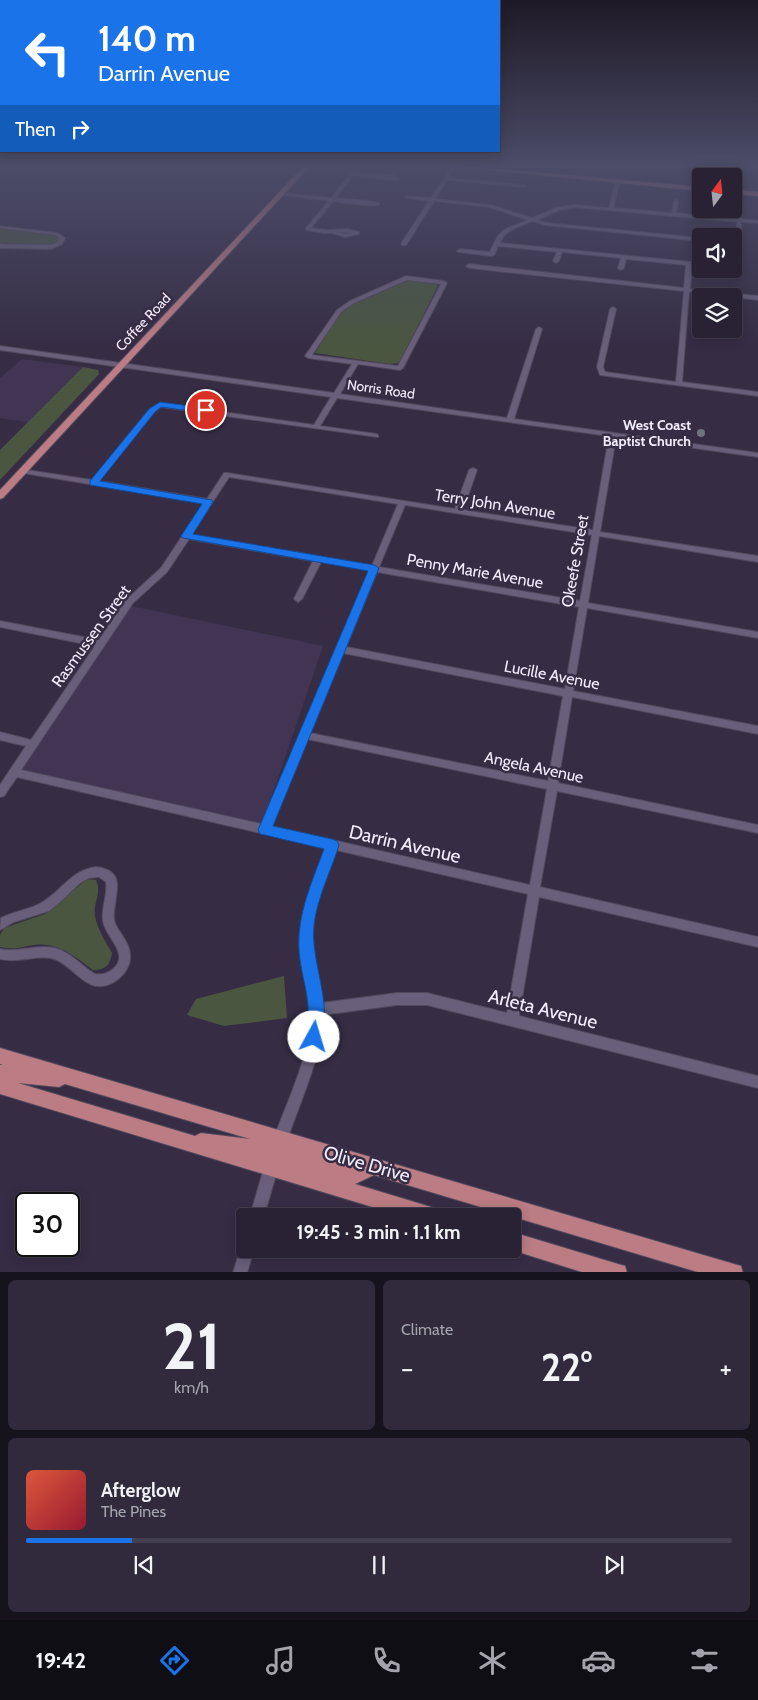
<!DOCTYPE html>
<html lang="en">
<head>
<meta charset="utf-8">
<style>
  :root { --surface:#282234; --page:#302a3c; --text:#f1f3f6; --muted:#a5a4ac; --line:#443f4f; --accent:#1a73e8 }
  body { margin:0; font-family:Cabin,sans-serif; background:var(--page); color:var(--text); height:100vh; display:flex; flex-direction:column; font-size:19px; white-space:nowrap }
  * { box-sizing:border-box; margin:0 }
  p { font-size:16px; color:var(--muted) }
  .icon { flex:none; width:28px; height:28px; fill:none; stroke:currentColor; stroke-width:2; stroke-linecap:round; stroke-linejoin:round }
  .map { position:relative; height:1272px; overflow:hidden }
  .drawer { display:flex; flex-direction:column; gap:8px; padding:8px; background:#16131d; flex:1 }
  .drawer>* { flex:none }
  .top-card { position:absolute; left:0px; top:0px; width:500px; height:152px; box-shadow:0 2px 12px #0003,0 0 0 1px var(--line); background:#1a73e8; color:#fff; overflow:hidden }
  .needle { width:32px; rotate:15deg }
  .buttons { position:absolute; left:692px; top:168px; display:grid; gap:10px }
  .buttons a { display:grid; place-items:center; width:50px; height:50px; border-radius:5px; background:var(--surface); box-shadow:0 2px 12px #0003,0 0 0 1px var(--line); font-size:25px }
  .speed { position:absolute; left:15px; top:1192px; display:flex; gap:10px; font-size:25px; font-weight:700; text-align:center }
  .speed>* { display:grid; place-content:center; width:65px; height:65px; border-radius:50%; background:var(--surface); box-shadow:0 2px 12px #0003,0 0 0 1px var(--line); line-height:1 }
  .speed .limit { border:2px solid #111; border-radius:8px; background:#fff; color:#111 }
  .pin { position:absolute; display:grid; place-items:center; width:42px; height:42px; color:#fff; margin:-21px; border:2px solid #fff; border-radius:50%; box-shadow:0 1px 5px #0007 }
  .me { position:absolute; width:55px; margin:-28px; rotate:6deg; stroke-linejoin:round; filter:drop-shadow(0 0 4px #0008) }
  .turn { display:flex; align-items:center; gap:18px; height:105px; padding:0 15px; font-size:22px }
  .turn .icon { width:65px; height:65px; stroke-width:2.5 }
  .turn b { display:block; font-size:35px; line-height:42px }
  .then { display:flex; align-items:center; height:48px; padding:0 15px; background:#0003; gap:10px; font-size:19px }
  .big { font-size:38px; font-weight:800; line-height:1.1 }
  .drawer .card { flex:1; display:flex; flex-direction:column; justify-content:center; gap:8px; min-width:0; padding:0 18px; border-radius:8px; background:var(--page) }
  .drawer .dial { align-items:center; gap:0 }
  .dial b { font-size:65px; line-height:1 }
  .song { display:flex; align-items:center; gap:15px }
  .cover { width:60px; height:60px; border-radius:8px; background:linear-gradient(135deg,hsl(10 70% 55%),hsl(350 70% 35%)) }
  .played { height:5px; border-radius:2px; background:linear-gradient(90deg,var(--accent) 15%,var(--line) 15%) }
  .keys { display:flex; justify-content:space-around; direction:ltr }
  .heat { display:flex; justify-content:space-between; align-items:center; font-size:28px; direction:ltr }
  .drawer .tiles { flex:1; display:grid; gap:8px; grid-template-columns:1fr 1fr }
  .card:last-child { grid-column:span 2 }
  .trip { position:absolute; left:236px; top:1208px; width:285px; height:50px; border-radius:5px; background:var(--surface); box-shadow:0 2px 12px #0003,0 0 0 1px var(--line); font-weight:800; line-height:50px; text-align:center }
  .tabs { display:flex; height:80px; justify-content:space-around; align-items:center; background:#100e15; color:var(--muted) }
  .tabs .icon { width:35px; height:35px }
  .tabs .current { color:var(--accent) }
  .tabs b { font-size:22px; color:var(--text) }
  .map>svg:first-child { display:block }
  .built { fill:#413553 }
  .green { fill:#4a5640 }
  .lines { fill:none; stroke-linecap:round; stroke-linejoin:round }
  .minor-casing { stroke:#51495d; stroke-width:2 }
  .major-casing { stroke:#51495d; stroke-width:2 }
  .minor { fill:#695f7a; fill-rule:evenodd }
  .major { fill:#bb7c83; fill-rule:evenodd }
  .route { fill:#1a73e8; stroke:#114b97 }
  .worship-dot { fill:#6b7280; stroke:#362d45; stroke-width:2 }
  .labels { text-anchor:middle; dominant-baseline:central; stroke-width:5; stroke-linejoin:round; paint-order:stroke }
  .far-street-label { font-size:14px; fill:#f2edfc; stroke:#362d45 }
  .far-poi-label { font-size:14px; font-weight:bold; fill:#f2edfc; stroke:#362d45; text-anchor:end }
  .street-label { font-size:16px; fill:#f2edfc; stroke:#362d45 }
  .near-street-label { font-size:19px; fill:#f2edfc; stroke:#362d45 }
</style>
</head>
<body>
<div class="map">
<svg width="758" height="1273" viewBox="0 0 758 1273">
  <rect width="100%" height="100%" fill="#362d45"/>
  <g class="built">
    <path d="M22 359 83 367 31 423 0 418V378Z"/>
    <path d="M127 605 323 646 261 828 13 772Z"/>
  </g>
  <g class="green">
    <path d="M0 229 55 235 59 240C44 251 18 241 0 243Z"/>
    <path d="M409 280 435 283 438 286 399 363 389 364 315 353 336 319 347 307Z"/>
    <path d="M83 367 98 370 99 374 0 480V450Z"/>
    <path d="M87 879 96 880C102 894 93 902 95 916 97 929 106 942 112 953 110 965 106 970 93 970 76 957 58 942 34 945 22 947 13 950 0 947V935L4 928 45 914Z"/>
    <path d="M284 976 287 1018 224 1026 187 1015 196 999Z"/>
  </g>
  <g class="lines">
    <g class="minor-casing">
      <g id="minor">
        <path d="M451 167H455L448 178 524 185 526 186 524 187 447 180 435 199 490 205 532 218 556 208 575 205 609 208 616 181 618 180 620 181 613 208 672 213 674 201 676 200 678 201 676 213 737 219V207L741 206V219L758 221V223L741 222 742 269 739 271 731 269 736 267 737 222 575 207 559 210 537 220 546 223 701 238V241L545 225 532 221C520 227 505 229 500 243L701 263V267L692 266 690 289 758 296V300L689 292 682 382 758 392V396L600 375 597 367 610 309 613 307 616 309 603 367 605 372 676 382 684 291 469 268 466 266 469 264 684 288 686 265 626 259 624 268 621 270 618 268 621 258 562 252 559 261 556 263 553 261 557 252 498 246 495 254 492 256 458 252 457 251 460 249 490 252C501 227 503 230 528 220L489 207 434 201 406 245H402L401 244 429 201 405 197 407 196 431 198Z"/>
        <path d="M351 173 395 175 398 179 396 180C381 180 369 176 354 175L335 198 369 201 379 203V205C364 207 348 203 333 201L311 228 327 230 348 229 359 232V234L345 237 332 233H324L306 230V228L329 201 278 194 280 193 331 198ZM337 232 353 233 345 234Z"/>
        <path d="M0 226 57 233 65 238 62 244 51 249 0 248V244L50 245 58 242 59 238 56 235 0 228Z"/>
        <path d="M406 276 444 281 447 283 403 368 400 370 358 364 340 394 507 418 536 329 539 327 542 329 514 419 758 453V457L616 437 600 532 758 556V562L599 536 588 603 758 632V638L587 608 573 691 758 726V734L572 697 558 783 758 825V833L557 791 540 887 758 937V947L539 897 519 1016 758 1076V1088L427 1005H397L322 1015C322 1058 301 1098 288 1138L286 1143 281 1145 276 1143 274 1138C287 1102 306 1064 310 1026 312 1002 303 978 301 954 297 916 313 882 326 848L17 777 4 796 0 797V785L26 746 0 740V732L31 740 95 646 0 627V621L99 640 127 599 161 568 204 503 23 473H20V469L92 480 150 410 160 403 314 425 331 397 0 350V346L334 393 352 364 308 358 305 356 337 310 350 301ZM407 280 441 284 398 366 312 355 341 312 354 303ZM337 398 609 436 593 530 463 510 477 470 473 468 469 470 455 509 227 473H224L207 499 99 481 154 412 161 407 378 437V435L376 434 320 426ZM229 477 398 504 372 566 191 535ZM405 505 592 535 580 601 379 567ZM189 539 313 561 294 599 298 602 302 599 321 562 370 570 262 824 21 770 133 603 167 572ZM377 572 579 607 565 689 346 647ZM343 653 563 696 548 781 310 733ZM307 739 547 789 530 885 271 826ZM336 850 528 894 507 1013 427 993H397L321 1003C319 987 314 971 312 954 309 917 323 884 336 850Z"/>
        <path d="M96 867C133 871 109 903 115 923 117 929 122 934 125 940 135 956 130 972 114 982 89 997 76 969 57 960 39 953 19 964 0 959V949C18 953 37 944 55 948 71 952 81 966 95 974 102 975 107 974 113 969 131 954 105 937 103 921 101 907 108 895 106 882L99 877 89 878 80 883 60 902 49 911 14 922 0 930 1 918C14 911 29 910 41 903 61 892 71 870 96 867Z"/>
        <path d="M271 1161 276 1163 278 1168 264 1216H250L264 1168 266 1163Z"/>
        <path d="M245 1243V1249H254L247 1273H233L242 1244Z"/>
      </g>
    </g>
    <g class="major-casing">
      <g id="major">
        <path d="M303 167H309L3 498 0 499V490Z"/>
        <path d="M458 167H476L701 187V191Z"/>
        <path d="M734 190 758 192V196L734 194Z"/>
        <path d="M0 1048 734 1264 741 1266 743 1273H701L374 1175 355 1184 431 1207 437 1210 440 1216H402L0 1094V1065H3L0 1064ZM18 1083 59 1087 65 1084 250 1139 201 1133 195 1136Z"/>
        <path d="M512 1232 618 1264 625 1266 627 1273H585L512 1250 508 1249H512Z"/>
      </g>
    </g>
    <use href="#minor" class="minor"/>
    <use href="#major" class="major"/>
  </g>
  <linearGradient id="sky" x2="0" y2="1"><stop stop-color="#1e1926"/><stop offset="0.48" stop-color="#4c4c68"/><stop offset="1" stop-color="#4c4c68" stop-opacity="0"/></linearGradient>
  <rect width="758" height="345" fill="url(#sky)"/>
  <path class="route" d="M160 402 206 408 211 410 206 413 161 407 155 412 100 481 212 500 213 502 193 534 374 565 379 568 273 826 332 839 337 841 339 845C331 871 317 898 314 925 310 964 335 1005 319 1043L314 1045 308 1043C303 1031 309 1018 308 1005 307 990 302 975 300 960 294 920 311 885 324 849L265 835 260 834 258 830 368 571 183 538 181 536 202 504 90 485V481L149 409Z"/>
  <circle class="worship-dot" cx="701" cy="433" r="5"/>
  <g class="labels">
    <g class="far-street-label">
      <text transform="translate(143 322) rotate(-47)">Coffee Road</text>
      <text transform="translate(381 389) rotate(8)">Norris Road</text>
    </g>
    <g class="far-poi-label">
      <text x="691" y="425">West Coast<tspan x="691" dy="16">Baptist Church</tspan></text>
    </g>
    <g class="street-label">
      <text transform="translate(495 504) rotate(9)">Terry John Avenue</text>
      <text transform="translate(575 561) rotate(-80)">Okeefe Street</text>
      <text transform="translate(475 571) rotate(10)">Penny Marie Avenue</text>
      <text transform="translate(91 636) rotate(-54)">Rasmussen Street</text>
      <text transform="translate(552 675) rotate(11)">Lucille Avenue</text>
      <text transform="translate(534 767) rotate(12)">Angela Avenue</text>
    </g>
    <g class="near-street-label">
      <text transform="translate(405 844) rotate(13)">Darrin Avenue</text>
      <text transform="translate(543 1009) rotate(14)">Arleta Avenue</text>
      <text transform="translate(367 1164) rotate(16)">Olive Drive</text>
    </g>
  </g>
</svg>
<div class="buttons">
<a><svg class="needle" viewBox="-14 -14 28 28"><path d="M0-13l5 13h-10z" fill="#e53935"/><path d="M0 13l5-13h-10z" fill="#a5a4ac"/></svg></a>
<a><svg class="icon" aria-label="sound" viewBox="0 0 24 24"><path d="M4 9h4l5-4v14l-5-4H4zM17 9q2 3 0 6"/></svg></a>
<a><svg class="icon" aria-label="layers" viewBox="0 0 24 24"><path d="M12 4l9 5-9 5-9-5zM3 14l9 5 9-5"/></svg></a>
</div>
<div class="speed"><div class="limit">30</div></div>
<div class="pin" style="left:206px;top:410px;background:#d93025"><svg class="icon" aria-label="arrive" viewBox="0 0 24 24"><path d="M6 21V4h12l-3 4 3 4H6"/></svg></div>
<svg class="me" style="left:314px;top:1037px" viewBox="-20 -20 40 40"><circle r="19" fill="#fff"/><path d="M0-13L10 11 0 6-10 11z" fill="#1a73e8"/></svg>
<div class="trip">19:45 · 3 min · 1.1 km</div>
<div class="top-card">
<div class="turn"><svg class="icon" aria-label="left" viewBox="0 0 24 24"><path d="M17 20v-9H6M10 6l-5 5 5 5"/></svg><div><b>140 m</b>Darrin Avenue</div></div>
<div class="then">Then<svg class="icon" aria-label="right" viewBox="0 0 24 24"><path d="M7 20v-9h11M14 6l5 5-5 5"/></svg></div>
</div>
</div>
<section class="drawer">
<div class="tiles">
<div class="card dial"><b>21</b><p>km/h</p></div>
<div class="card"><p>Climate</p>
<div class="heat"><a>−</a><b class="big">22°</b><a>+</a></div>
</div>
<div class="card">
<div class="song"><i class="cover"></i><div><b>Afterglow</b><p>The Pines</p></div></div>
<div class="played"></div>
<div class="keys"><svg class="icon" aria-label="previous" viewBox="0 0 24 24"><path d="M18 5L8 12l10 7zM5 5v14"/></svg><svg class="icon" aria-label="pause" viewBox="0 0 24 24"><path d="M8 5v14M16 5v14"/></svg><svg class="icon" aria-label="next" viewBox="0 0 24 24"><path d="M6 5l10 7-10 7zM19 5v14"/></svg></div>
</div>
</div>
</section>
<nav class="tabs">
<b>19:42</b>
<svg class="icon current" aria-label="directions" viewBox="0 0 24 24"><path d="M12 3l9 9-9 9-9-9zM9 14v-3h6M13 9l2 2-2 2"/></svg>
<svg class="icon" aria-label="music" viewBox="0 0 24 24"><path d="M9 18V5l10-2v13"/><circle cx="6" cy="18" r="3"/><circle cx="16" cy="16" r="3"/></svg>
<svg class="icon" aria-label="phone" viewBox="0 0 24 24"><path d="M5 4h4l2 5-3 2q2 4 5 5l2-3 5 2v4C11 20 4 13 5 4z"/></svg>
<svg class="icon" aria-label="climate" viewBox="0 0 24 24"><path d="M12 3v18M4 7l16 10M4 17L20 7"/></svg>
<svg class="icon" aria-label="car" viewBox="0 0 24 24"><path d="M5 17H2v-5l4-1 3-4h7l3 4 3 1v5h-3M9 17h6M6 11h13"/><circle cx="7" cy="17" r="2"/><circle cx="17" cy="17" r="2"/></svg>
<svg class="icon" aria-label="filters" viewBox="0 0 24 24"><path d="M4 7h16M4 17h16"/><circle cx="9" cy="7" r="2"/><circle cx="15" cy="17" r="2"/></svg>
</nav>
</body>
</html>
